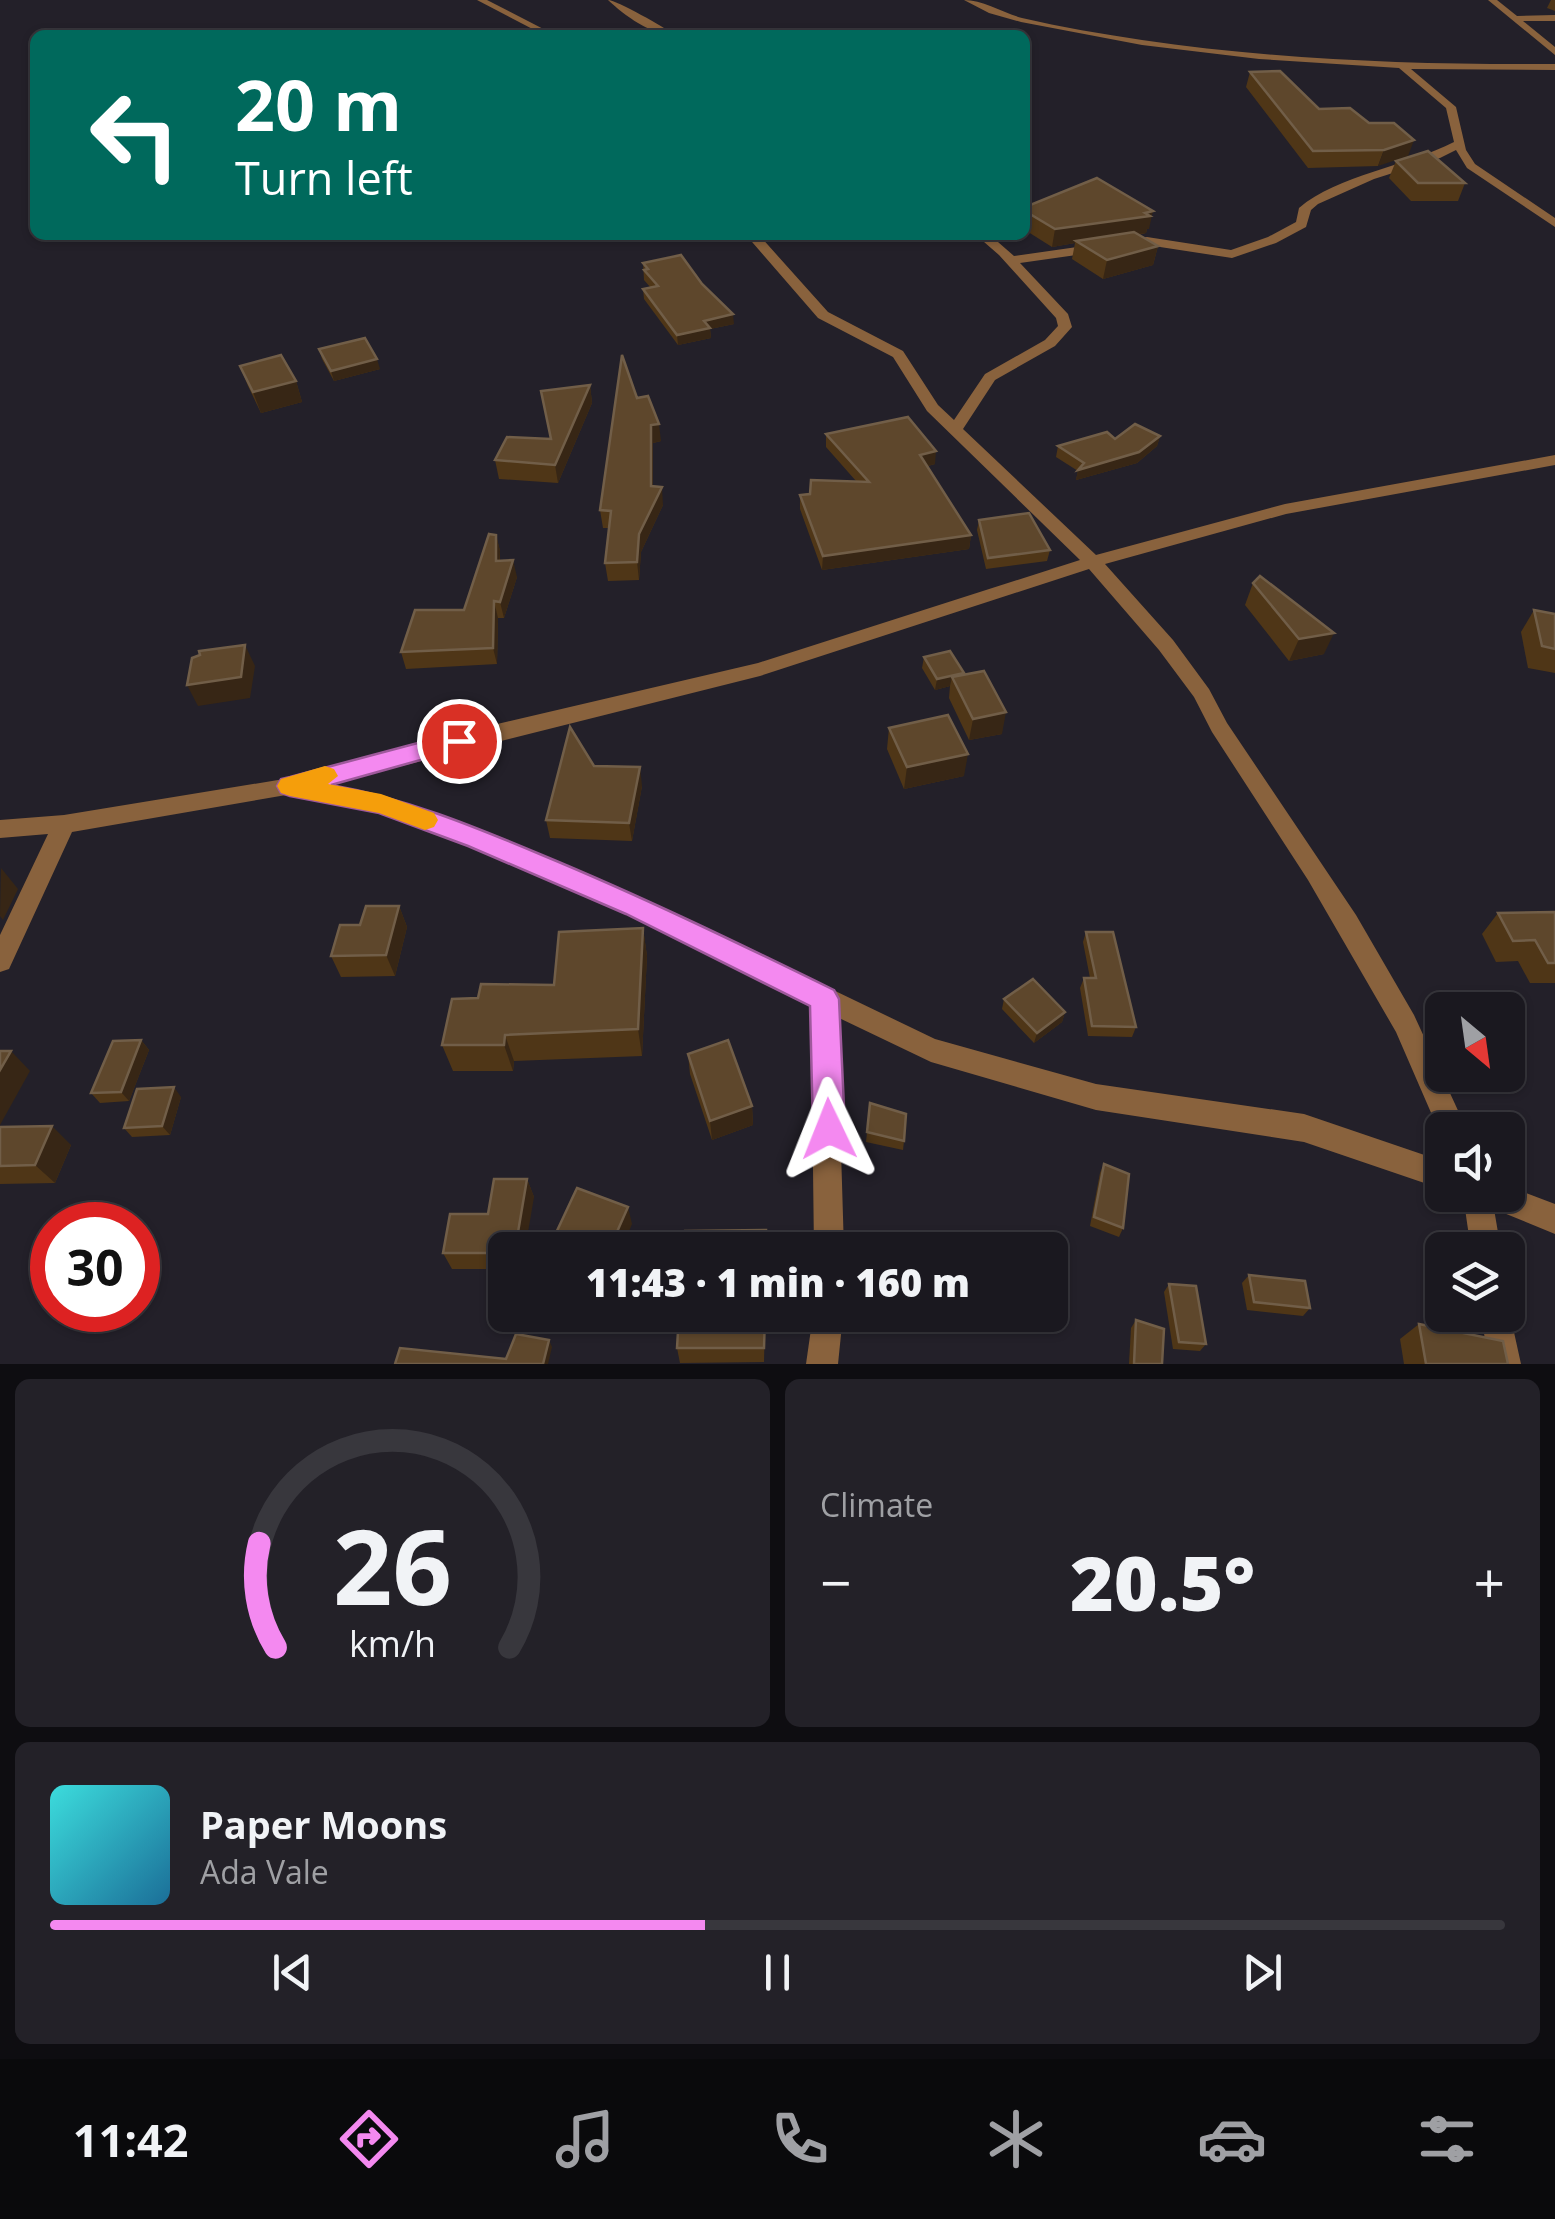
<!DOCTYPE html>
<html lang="en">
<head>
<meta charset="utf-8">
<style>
  :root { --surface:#1a181f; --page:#232128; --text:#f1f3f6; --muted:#9fa0a4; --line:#38373d; --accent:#f489f0 }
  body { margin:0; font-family:"Open Sans",sans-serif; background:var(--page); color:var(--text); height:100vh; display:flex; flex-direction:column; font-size:38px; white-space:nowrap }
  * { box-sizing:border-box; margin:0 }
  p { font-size:32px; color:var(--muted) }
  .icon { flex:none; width:55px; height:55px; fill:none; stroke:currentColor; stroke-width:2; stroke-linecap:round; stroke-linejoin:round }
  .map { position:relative; height:1364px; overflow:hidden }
  .panel { display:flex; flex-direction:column; gap:15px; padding:15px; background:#0e0d11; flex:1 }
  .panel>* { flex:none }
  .hud { position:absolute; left:30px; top:30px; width:1000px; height:210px; border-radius:15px; box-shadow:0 2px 8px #0004,0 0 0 2px var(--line); background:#00695c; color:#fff; overflow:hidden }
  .needle { width:65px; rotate:151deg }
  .fabs { position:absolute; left:1425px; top:992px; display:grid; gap:20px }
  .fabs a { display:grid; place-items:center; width:100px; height:100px; border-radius:15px; background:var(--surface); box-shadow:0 2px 8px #0004,0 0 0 2px var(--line); font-size:50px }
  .speed { position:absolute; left:30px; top:1202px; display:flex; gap:20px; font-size:50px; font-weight:700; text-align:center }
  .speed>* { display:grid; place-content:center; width:130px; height:130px; border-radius:50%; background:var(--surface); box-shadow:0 2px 8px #0004,0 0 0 2px var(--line); line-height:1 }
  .speed .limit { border:15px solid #d22; background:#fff; color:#111 }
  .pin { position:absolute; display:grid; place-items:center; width:85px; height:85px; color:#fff; margin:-42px; border:5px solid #fff; border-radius:50%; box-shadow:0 2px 10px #0007 }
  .me { position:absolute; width:110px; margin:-55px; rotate:358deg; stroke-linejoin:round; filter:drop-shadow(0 0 8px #0008) }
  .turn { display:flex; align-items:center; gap:35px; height:210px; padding:0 40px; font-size:45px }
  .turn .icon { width:130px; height:130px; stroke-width:2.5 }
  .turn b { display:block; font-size:70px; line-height:85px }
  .big { font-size:75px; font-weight:800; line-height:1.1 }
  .panel .widget { flex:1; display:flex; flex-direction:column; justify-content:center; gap:15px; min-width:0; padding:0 35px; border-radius:15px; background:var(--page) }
  .panel .dial { align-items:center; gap:0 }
  .dial svg { height:260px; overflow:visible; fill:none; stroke:var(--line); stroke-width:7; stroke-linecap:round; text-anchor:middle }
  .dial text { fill:var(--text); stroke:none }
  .song { display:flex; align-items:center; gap:30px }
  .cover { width:120px; height:120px; border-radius:15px; background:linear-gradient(135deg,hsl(180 70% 55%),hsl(200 70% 35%)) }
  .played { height:10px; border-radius:5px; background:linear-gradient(90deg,var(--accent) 45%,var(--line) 45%) }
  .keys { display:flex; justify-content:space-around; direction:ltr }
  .heat { display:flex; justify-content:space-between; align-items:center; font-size:55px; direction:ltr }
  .panel .tiles { flex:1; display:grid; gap:15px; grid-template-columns:1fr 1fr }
  .widget:last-child { grid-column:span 2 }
  .trip { position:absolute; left:488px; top:1232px; width:580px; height:100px; border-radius:15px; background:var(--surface); box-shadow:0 2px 8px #0004,0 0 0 2px var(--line); font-weight:800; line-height:100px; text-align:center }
  .dock { display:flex; height:160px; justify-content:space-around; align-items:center; background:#0a0a0c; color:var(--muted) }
  .dock .icon { width:70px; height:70px }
  .dock .active { color:var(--accent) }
  .dock b { font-size:45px; color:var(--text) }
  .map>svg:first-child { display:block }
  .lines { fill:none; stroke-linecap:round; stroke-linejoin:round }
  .minor { fill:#89623d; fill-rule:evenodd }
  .wall { fill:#4f3617 }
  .shaded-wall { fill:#372615 }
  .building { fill:#5e472c; stroke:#715e48; stroke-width:2.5 }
  .route { fill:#f489f0; stroke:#9f599c; stroke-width:2.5 }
  .slow { fill:#f59e0b }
</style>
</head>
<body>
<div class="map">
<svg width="1555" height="1364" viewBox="0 0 1555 1364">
  <rect width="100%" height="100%" fill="#232029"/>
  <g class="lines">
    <g class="minor">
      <path d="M477 0H487L555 35H544Z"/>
      <path d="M608 0C617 0 665 28 675 35 651 35 625 16 608 0Z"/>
      <path d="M964 0C983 0 1003 13 1022 18 1061 27 1102 34 1142 40 1279 60 1417 65 1555 64V70L1411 69 1456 107 1466 150 1475 164 1555 218V227L1467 168 1456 150 1440 158 1374 179 1318 204 1311 210 1306 227 1276 243 1232 258 1147 245 1020 263 1068 314 1072 327 1055 346 995 380 963 429 1096 555 1285 504 1555 455V465L1286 514 1105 564 1173 640 1209 689 1227 723 1356 915 1414 1015 1467 1130H1442V1138L1396 1032 1308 880 1212 732 1194 697 1159 650 1089 569 760 676 326 785 389 798 485 833 644 899 935 1039 1096 1084 1304 1114 1442 1161V1189L1304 1142 1096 1110 931 1062 837 1017 844 1250H814L811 1004 628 913 469 845 379 812 292 794 72 832 9 969 0 972V935L48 834 0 838V820L64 815 290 778 459 733 758 663 1080 560 927 411 893 357 818 318 746 235H759L828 312 903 351 938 405 954 420 985 374 1045 340 1058 326 1056 318 999 255 976 235H990L1014 256 1147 237 1231 250 1268 237 1296 222 1299 208C1337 175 1408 166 1454 142L1446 108 1399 68 1259 59 1142 45 1021 22 989 13Z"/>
      <path d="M1488 0H1497L1517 16 1555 15V21H1523L1555 47V55Z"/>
      <path d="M1508 1186 1555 1204V1234L1494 1209 1501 1250H1471L1463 1195H1508Z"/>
      <path d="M1508 1305 1521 1364H1489L1481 1315H1508Z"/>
      <path d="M813 1315H843L838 1364H806Z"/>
    </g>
  </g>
  <g class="wall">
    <path d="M1551 0H1555V11L1547 8Z"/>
    <path d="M1250 72 1319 109 1369 123H1394L1378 166 1308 168 1246 87Z"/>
    <path d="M1396 161 1465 183 1458 201H1411L1389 178Z"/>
    <path d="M1025 207 1149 229H1147L1146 233 1138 235 1158 246 1153 265 1103 279 1072 259 1075 243 1052 247 1025 230Z"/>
    <path d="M643 263 702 284 734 324 710 329 711 338 678 345 644 299 643 289 651 288 644 280Z"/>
    <path d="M319 349 380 369 334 381 322 359Z"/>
    <path d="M240 366 296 381 302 402 261 413 248 386Z"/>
    <path d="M590 385 592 403 558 483 499 479 495 460 550 439Z"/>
    <path d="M637 398 661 441 653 443V486L663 505 641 552 639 580 608 581 605 563 609 528H603L600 510Z"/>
    <path d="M826 434 935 464 928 466 971 535 969 549 822 570 800 509V495L856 481 826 447Z"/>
    <path d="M1160 436 1157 446 1137 463 1076 480 1078 471 1056 457 1058 446 1115 439Z"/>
    <path d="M979 520 1050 550 1047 561 986 569 977 530Z"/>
    <path d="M496 535 500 551V561L517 577 504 618H498L497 664 406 669 401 652 464 610Z"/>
    <path d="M1253 583 1324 654 1289 661 1245 605Z"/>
    <path d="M1534 610 1555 614V673L1528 668 1521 632Z"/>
    <path d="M924 657 964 674 1002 734 969 740 949 698 950 686 935 690 922 668Z"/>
    <path d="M889 728 964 776 904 789 887 749Z"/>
    <path d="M594 766 642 786 632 841 550 838 546 820Z"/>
    <path d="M399 906 407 927 395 976 341 977 331 956 360 925Z"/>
    <path d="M1555 912V983H1530L1518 961 1496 962 1482 934 1498 913Z"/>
    <path d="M643 928 647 956 642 1056 514 1061 513 1071H453L442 1045 478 998 554 985Z"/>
    <path d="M1086 932 1136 1027 1132 1037 1088 1036 1080 988 1084 978H1090L1083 942Z"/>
    <path d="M1004 999 1065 1012 1062 1022 1034 1043 1002 1009Z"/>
    <path d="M141 1040 149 1050 129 1101 100 1103 91 1093Z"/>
    <path d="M688 1054 752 1106 753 1125 712 1140 690 1074Z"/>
    <path d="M181 1097 170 1135 132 1137 124 1128Z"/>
    <path d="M870 1103 904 1141 903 1150 866 1142Z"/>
    <path d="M0 1127 71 1145 55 1183 0 1184Z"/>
    <path d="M1104 1164 1123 1228 1119 1237 1090 1226 1100 1173Z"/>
    <path d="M527 1179 534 1197 505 1250V1269H452L443 1253Z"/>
    <path d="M1249 1275 1310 1308 1303 1316 1247 1310 1242 1283Z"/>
    <path d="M1169 1284 1206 1344 1200 1351 1173 1349 1164 1292Z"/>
    <path d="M765 1315 764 1362 680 1363 677 1348Z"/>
    <path d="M1136 1320 1162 1364H1129L1131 1328Z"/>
    <path d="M1419 1324 1508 1364H1404L1400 1339Z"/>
  </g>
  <g class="shaded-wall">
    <path d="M1414 140 1408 156 1378 166 1384 150Z"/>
    <path d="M1153 211 1149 229H1147L1146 233 1079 243 1076 241 1075 243 1052 247 1055 229Z"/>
    <path d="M1158 246 1153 265 1103 279 1107 260Z"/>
    <path d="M733 314 734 324 710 329 711 338 678 345 677 335 704 321Z"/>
    <path d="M377 359 380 369 334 381 331 371Z"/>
    <path d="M296 381 302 402 261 413 253 392Z"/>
    <path d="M590 385 592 403 558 483 555 465Z"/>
    <path d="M659 424 661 441 653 443V504L651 486V425Z"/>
    <path d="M1160 436 1157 446 1137 463 1076 480 1078 470Z"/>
    <path d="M936 451 935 464 919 468 920 455Z"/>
    <path d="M662 487 663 505 641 552 639 580 637 562 639 534Z"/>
    <path d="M496 535 500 551 499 577 496 561Z"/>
    <path d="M971 535 969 549 822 570 823 556Z"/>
    <path d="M513 560 517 577 504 618 500 602Z"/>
    <path d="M494 601 498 618 497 664 493 648Z"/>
    <path d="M1334 633 1324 654 1289 661 1299 639Z"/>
    <path d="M245 645 255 666 250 698 198 706 187 685Z"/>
    <path d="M964 673 962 684 952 677 950 686 935 690 937 679Z"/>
    <path d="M1006 712 1002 734 969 740 973 719Z"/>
    <path d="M968 754 964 776 904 789 907 767Z"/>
    <path d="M640 767 642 786 632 841 629 823Z"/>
    <path d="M1 868 18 889 3 920 0 916Z"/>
    <path d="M399 906 407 927 395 976 386 955Z"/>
    <path d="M643 928 647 956 642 1056 638 1029Z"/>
    <path d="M1065 1012 1062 1022 1034 1043 1037 1033Z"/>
    <path d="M505 1035 514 1061 513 1071 504 1045Z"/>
    <path d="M141 1040 149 1050 129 1101 121 1092Z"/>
    <path d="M11 1051 30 1071 0 1125V1070Z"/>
    <path d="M174 1087 181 1097 170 1135 162 1126Z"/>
    <path d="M752 1106 753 1125 712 1140 710 1121Z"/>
    <path d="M52 1126 71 1145 55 1183 35 1165Z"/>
    <path d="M527 1179 534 1197 525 1250H515Z"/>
    <path d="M628 1207 632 1224 621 1250H609Z"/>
    <path d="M549 1340 552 1347 548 1364H543Z"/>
  </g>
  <g class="building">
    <path d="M1280 71 1319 109 1350 108 1369 123H1394L1414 140 1384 150 1313 151 1250 72Z"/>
    <path d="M1428 151 1465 183H1418L1396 161Z"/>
    <path d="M1097 178 1153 211 1145 213 1150 216 1055 229 1025 211V207Z"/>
    <path d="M1134 232 1158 246 1107 260 1076 241Z"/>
    <path d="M681 255 702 284 733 314 704 321 710 328 677 335 643 289 658 286 644 270 648 269 643 263Z"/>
    <path d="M365 338 377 359 331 371 319 349Z"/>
    <path d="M281 355 296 381 253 392 240 366Z"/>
    <path d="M622 355 637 398 648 396 659 424 651 425V486L662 487 639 534 637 562 605 563 611 511 600 510Z"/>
    <path d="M590 385 555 465 495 460 507 437 551 439 541 391Z"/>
    <path d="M908 417 936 451 920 455 971 535 823 556 800 495 810 494 811 480 869 482 826 434Z"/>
    <path d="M1135 424 1160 436 1139 452 1078 470 1084 463 1058 446 1107 432 1115 439Z"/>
    <path d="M1029 513 1050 550 988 558 979 520Z"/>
    <path d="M489 534 496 535V561L513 560 500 602 494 601 493 648 401 652 415 610H464Z"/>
    <path d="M1260 576 1334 633 1299 639 1253 583Z"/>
    <path d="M1534 610 1555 614V649L1542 646Z"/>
    <path d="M245 645 241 677 187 685 192 658 200 655 199 651Z"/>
    <path d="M950 651 964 673 937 679 924 657Z"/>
    <path d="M984 671 1006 712 973 719 952 677Z"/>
    <path d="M948 715 968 754 907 767 889 728Z"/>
    <path d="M570 727 594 766 640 767 629 823 546 820Z"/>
    <path d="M366 906H399L386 955 331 956 340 925H360Z"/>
    <path d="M1555 912V963H1548L1535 940 1513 941 1498 913Z"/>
    <path d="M643 928 638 1029 505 1035 504 1045H442L452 999 478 998 481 984 554 985 559 932Z"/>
    <path d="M1086 932H1113L1136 1027 1092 1026 1084 978H1096Z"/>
    <path d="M1033 979 1065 1012 1037 1033 1004 999Z"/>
    <path d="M141 1040 121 1092 91 1093 113 1041Z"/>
    <path d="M728 1040 752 1106 710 1121 688 1054Z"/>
    <path d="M0 1051H11L0 1070Z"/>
    <path d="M174 1087 162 1126 124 1128 137 1089Z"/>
    <path d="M870 1103 906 1114 904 1141 867 1132Z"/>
    <path d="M52 1126 35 1165 0 1166V1127Z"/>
    <path d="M1104 1164 1129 1174 1123 1228 1094 1217Z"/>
    <path d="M494 1179H527L515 1250H505V1253H443L450 1214H488Z"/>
    <path d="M577 1188 628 1207 609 1250H548Z"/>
    <path d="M766 1230 765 1250H683L685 1231Z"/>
    <path d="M1249 1275 1305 1281 1310 1308 1254 1302Z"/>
    <path d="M1169 1284 1196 1286 1206 1344 1179 1342Z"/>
    <path d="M679 1315H765L764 1348H677Z"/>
    <path d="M1136 1320 1164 1329 1162 1364H1134Z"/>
    <path d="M1419 1324 1503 1341 1508 1364H1426Z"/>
    <path d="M516 1334 549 1340 543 1364H395L400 1348 506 1359Z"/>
  </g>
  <path class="route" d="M459 732 467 734 471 741 467 747 331 785C405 798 473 826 542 855 641 896 738 943 834 990L839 999 845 1129 840 1140 829 1145 818 1140 813 1129 810 1006 626 914 468 846 379 813 290 796 281 793 277 786 281 779 290 777Z"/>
  <path class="slow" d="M325 766 334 769 338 776 328 784 381 794 434 813 438 820 434 827 425 830 379 813 290 796 281 793 277 786 281 779Z"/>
</svg>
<div class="fabs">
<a><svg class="needle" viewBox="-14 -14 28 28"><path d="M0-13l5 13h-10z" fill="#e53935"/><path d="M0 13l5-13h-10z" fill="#9fa0a4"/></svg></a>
<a><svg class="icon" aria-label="sound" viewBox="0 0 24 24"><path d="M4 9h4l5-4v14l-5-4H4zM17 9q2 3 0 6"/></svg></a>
<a><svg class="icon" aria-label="layers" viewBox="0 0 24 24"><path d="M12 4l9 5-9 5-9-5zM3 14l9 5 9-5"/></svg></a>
</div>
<div class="speed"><div class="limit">30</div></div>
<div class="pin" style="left:459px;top:741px;background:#d93025"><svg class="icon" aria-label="arrive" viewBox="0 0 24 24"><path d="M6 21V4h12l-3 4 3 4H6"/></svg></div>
<svg class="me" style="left:829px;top:1129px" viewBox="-20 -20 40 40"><path d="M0-17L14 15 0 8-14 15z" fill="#f489f0" stroke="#fff" stroke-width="4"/></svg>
<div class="trip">11:43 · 1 min · 160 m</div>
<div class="hud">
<div class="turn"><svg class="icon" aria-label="left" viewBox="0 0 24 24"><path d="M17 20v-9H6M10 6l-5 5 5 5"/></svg><div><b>20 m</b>Turn left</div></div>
</div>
</div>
<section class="panel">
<div class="tiles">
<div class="widget dial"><svg viewBox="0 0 100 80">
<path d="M14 69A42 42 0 1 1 86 69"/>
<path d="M14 69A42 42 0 0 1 9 37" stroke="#f489f0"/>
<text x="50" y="56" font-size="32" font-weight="700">26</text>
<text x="50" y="72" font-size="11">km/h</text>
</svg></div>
<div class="widget"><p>Climate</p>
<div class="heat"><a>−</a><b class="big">20.5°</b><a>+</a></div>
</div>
<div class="widget">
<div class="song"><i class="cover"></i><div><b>Paper Moons</b><p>Ada Vale</p></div></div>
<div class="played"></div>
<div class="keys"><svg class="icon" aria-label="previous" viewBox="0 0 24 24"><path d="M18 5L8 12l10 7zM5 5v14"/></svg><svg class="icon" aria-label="pause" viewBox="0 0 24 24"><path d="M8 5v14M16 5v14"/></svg><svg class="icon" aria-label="next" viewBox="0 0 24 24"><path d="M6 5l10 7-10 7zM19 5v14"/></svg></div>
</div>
</div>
</section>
<nav class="dock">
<b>11:42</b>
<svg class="icon active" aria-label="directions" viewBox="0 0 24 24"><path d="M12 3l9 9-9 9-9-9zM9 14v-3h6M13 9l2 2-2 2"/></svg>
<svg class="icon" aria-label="music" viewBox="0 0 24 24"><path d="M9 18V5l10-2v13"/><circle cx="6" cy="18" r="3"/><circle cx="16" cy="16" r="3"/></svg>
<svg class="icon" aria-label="phone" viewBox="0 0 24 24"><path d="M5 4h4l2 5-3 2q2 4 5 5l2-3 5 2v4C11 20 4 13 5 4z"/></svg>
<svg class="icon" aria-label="climate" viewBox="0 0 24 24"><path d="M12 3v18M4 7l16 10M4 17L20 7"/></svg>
<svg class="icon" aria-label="car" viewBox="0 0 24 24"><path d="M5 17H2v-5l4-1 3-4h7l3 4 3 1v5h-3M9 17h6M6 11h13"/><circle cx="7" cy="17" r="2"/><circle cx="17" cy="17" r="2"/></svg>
<svg class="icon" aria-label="filters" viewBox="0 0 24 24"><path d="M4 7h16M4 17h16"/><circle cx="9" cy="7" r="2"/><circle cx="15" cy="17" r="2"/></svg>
</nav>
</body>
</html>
